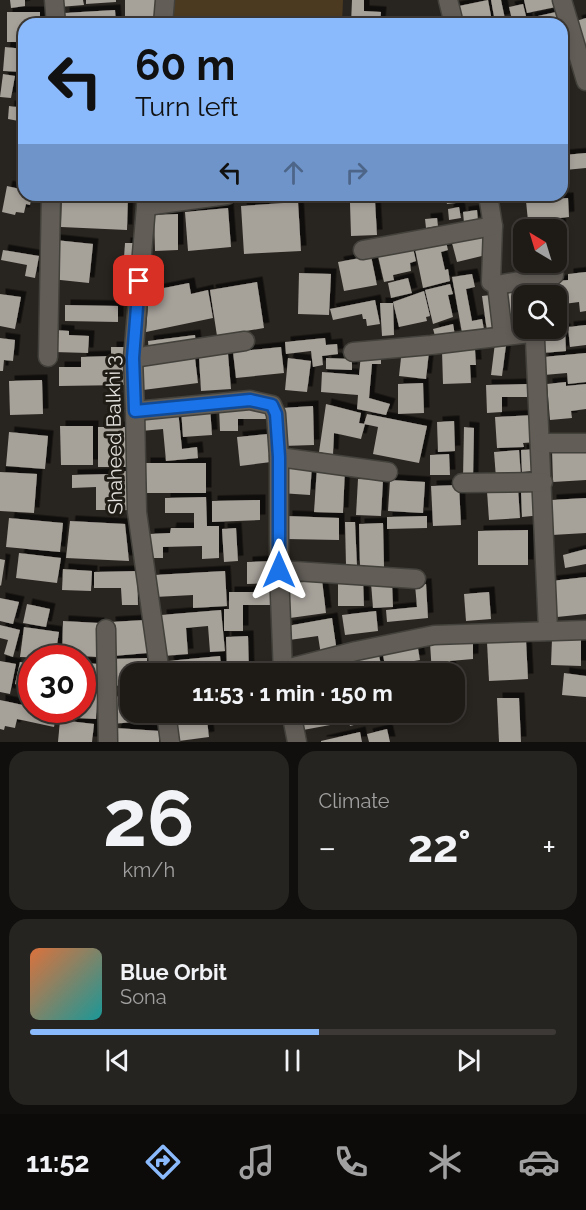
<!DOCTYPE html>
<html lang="en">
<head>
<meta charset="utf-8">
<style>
  :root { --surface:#1e1b17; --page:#262420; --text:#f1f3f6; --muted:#a1a1a1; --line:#3c3936; --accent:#8abafc }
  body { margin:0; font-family:Raleway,sans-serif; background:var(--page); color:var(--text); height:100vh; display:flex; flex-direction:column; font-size:22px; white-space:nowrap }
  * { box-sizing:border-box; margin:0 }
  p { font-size:20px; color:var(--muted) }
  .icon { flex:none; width:33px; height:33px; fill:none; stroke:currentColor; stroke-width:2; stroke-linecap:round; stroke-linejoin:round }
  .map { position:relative; height:742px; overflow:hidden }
  .sheet { display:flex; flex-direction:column; gap:9px; padding:9px; background:#100f0d; flex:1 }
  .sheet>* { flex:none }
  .banner { position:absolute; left:18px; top:18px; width:550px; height:183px; border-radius:18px; box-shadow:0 3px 9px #0003,0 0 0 2px var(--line); background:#8abafc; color:#111; overflow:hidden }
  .needle { width:39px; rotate:322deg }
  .fabs { position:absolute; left:513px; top:219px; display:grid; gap:12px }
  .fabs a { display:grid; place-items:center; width:54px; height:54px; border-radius:12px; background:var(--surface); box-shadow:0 3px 9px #0003,0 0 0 2px var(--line); font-size:30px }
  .speed { position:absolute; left:18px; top:645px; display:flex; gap:12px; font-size:30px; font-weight:700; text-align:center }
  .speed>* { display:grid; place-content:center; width:78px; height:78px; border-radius:50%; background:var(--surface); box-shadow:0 3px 9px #0003,0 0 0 2px var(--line); line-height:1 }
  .speed .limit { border:9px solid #d22; background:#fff; color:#111 }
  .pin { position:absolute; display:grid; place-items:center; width:51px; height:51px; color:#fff; margin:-26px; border-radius:12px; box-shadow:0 3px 9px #0006 }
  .me { position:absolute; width:66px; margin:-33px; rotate:0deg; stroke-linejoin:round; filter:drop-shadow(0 0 4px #0008) }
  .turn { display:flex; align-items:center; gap:21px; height:126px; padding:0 18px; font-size:27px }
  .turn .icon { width:78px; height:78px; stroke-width:2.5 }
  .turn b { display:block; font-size:42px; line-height:51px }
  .lanes { display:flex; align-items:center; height:57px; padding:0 18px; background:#0003; justify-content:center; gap:30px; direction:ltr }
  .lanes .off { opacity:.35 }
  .big { font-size:45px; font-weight:700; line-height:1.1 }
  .sheet .tile { flex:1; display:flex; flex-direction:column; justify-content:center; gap:9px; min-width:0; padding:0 21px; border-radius:18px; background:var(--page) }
  .sheet .dial { align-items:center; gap:0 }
  .dial b { font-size:78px; line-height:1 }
  .song { display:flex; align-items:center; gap:18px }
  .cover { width:72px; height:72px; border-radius:9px; background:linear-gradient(135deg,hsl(20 70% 55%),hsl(180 70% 35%)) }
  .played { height:6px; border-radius:3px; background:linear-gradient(90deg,var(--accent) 55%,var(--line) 55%) }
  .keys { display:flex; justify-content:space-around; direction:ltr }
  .heat { display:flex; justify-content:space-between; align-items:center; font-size:33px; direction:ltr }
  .sheet .tiles { flex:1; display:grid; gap:9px; grid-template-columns:1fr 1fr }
  .tile:last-child { grid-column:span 2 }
  .trip { position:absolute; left:120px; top:663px; width:345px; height:60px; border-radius:18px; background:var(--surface); box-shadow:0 3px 9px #0003,0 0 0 2px var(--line); font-weight:700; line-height:60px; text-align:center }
  .tabs { display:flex; height:96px; justify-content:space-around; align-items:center; background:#0c0b09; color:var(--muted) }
  .tabs .icon { width:42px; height:42px }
  .tabs .active { color:var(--accent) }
  .tabs b { font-size:27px; color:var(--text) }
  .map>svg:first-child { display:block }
  .green { fill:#4c3a20 }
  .building { fill:#a6a199; filter:url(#shadow) }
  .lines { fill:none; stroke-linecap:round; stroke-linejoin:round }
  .street-casing { stroke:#43413b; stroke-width:21 }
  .street { stroke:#625d57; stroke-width:18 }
  .route-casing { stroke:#114b97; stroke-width:15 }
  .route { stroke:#1a73e8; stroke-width:10 }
  .labels { text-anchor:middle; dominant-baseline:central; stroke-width:6; stroke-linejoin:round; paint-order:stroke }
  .street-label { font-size:20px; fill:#e3e1dd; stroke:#1f1b15 }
</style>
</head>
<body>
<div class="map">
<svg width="586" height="742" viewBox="0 0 586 742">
  <defs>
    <filter id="shadow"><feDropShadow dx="5.5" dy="-5.5" stdDeviation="0" flood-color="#0009"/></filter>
  </defs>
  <rect width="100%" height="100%" fill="#28241f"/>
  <path class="green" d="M173 0H343L342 24H171Z"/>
  <g class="building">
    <path d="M10 0H25V6L11 8Z"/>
    <path d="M58 0H83L84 5 59 7Z"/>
    <path d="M86 0H116V2L86 4Z"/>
    <path d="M125 0H158L159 24H125Z"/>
    <path d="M352 0H364V11L381 12 380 24H351Z"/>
    <path d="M488 0 492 21 480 24 479 19 458 23 454 7Z"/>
    <path d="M491 0H501L505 19 495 22Z"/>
    <path d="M524 0H555L556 7 527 13Z"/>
    <path d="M523 4 528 24H513L509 7Z"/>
    <path d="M115 10 116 23 64 24V13Z"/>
    <path d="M7 12H40V24H24V42H7Z"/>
    <path d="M556 12 558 24H530L529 18Z"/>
    <path d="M586 18V48L576 21Z"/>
    <path d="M5 47 24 49V72L3 71Z"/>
    <path d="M3 74 15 76 11 98 0 97Z"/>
    <path d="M19 79 24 80V96L17 95Z"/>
    <path d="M9 106 24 108V122L8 119Z"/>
    <path d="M586 153V168L565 170 564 155Z"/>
    <path d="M7 186 24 190V195H32L30 205 26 204 24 213 16 212 15 215 2 212Z"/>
    <path d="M62 195H128L127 230 61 227Z"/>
    <path d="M418 195H432L433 201 419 203Z"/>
    <path d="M445 195H471L472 201 447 204Z"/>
    <path d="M568 198 569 217 560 218 561 235 556 236V230H536L535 220 528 221 526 201Z"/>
    <path d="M375 201 377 235 351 236 350 203Z"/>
    <path d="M298 202 301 251 244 254 241 206Z"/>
    <path d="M459 207 461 218 449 220 448 209Z"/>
    <path d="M228 208 231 247 188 251 185 212Z"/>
    <path d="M477 210 478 221 464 223 463 212Z"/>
    <path d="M178 214V250L155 251 154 215Z"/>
    <path d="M437 218 438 226 426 228 425 219Z"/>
    <path d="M485 235 490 254 457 262 452 243Z"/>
    <path d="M55 240 93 244 89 283 51 279Z"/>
    <path d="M446 242 448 250 441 252 445 270 448 269 450 281 423 288 415 249Z"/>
    <path d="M125 243H136L135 273 123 272Z"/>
    <path d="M413 248 416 261 410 263 411 271 393 275 394 280 384 282 378 256Z"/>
    <path d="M3 250 39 256 35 278 25 276 27 265 1 260Z"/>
    <path d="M371 256 377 285 344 291 338 262Z"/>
    <path d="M586 272V311L580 312 579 302 556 305V296H547L545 282 568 280V274Z"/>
    <path d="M299 273 331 274 329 315 298 314Z"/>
    <path d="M472 274 475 287 466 289 472 321 482 319 484 329 462 333 452 277Z"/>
    <path d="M408 278 412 293 391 298 388 283Z"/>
    <path d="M257 282 264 328 217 336 210 290Z"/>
    <path d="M189 283 191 294 208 290 213 318 146 332 149 291Z"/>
    <path d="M450 284 453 294 448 295 453 317 433 324 425 290Z"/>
    <path d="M544 285 545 296H524V325L508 326 505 288Z"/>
    <path d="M424 291 430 316 426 317 427 321 399 327 393 302Z"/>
    <path d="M0 294 21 297 15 329 0 326Z"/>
    <path d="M491 295 497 330 487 331 482 296Z"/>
    <path d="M375 300 380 324 367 326 366 319H363L362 314 333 320 330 309Z"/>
    <path d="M380 303H393L394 335 382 336Z"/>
    <path d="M65 305 118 306V322L65 321Z"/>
    <path d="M453 324 455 335 436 339 433 329Z"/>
    <path d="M586 325V345L570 347 568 327Z"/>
    <path d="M565 329 566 351 543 353 541 331Z"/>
    <path d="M56 330 69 331V335L89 336 88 353 54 352Z"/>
    <path d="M195 335 196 346 149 352 148 341Z"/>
    <path d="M0 338 15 340 13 361 4 360 3 371H0Z"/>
    <path d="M325 338 326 345 337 344 338 354 322 356 323 365 313 367 311 351 286 354 285 342Z"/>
    <path d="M495 343 506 345 502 376 491 375Z"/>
    <path d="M111 347H125V385L59 386V367H81V357L111 356Z"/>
    <path d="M281 347 284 373 236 378 233 352Z"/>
    <path d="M402 349 429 351 426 379 399 376Z"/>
    <path d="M475 350 476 365H470L471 383 443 384 442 351Z"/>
    <path d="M586 353V382L568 384 567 373 544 375 543 357Z"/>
    <path d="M228 354 231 389 201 391 199 357Z"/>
    <path d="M361 354H381V364H372L369 398 390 404 386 415 357 409 358 395 321 392 322 372 359 375Z"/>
    <path d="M195 358 198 383 143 390 140 364Z"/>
    <path d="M288 358 311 361 307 392 285 390Z"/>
    <path d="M326 358 352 359V370L326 369Z"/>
    <path d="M42 380 43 414 10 415 9 381Z"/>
    <path d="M566 382V386L586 384V409L571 411 572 418 550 420 547 384Z"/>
    <path d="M423 383 424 413 398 414V384Z"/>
    <path d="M527 384V397H502V412L487 413 486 385Z"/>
    <path d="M326 404 361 413 359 423 365 424 361 439 334 433 333 455 319 452Z"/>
    <path d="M267 406V419H238V431H220L219 407Z"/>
    <path d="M313 406 314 445 283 446 282 408Z"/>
    <path d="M210 407 212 435 183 437 181 409Z"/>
    <path d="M178 410 182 449 197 447 198 458 166 461 163 429 141 431 139 413Z"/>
    <path d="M367 414 427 426 419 463 373 454 378 427 364 424Z"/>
    <path d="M535 415 537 442 523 443 524 447 497 448 495 417Z"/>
    <path d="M454 421 455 451 438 452 437 422Z"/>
    <path d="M60 426H93V465H61Z"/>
    <rect x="98" y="427" width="28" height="40"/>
    <path d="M464 427 474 428 473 478H463Z"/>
    <path d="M9 432 48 436 45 469 6 466Z"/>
    <path d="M268 434 271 462 240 466 237 437Z"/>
    <path d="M586 446V480L553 482 552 449Z"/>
    <path d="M540 449 541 470 522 472 521 450Z"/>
    <path d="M519 450 521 477 496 478 494 452Z"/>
    <path d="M449 454 450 475H430V455Z"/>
    <path d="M282 462 312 464 310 495 280 493Z"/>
    <rect x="145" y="463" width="61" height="30"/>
    <path d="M317 467 345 468 343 513 314 512Z"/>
    <path d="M126 471 128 510 114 511 112 472Z"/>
    <path d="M0 472 37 474 34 513 0 511Z"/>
    <path d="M110 474 111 510H96V487L72 488V475Z"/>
    <path d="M358 479 383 480 381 516 356 515Z"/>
    <path d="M390 480 425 482 423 513 388 511Z"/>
    <path d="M459 485 461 525 433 526 431 486Z"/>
    <path d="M518 488 520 518 489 520 487 491Z"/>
    <path d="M539 490 542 515 522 517 521 491Z"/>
    <path d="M206 497 207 526H219V558L202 559V546L163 547V558H149V534L170 533 171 528H194V513H165V498Z"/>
    <path d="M586 498V533L552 535 551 500Z"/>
    <path d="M260 500V520L212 522V501Z"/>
    <path d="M287 516 339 518V540L286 539Z"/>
    <path d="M427 516V528L387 529V517Z"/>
    <path d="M9 518 63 523 60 552 6 547Z"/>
    <path d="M70 521 125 524 129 561 66 558Z"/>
    <path d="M345 522H355L357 566H346Z"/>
    <path d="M383 523 384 567 360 568 359 524Z"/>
    <path d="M236 528 238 561 224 562 222 529Z"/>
    <path d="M528 530V565H478V531Z"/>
    <path d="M586 549V564L565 568 563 555Z"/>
    <path d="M19 553 61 558 57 583 16 578Z"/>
    <path d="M0 559 5 560 1 586 0 585Z"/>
    <path d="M273 561V583L247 584V562Z"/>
    <path d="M63 569 92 571 91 591 62 590Z"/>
    <path d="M137 571 138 605H122L121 588H94V572Z"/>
    <path d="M225 571 227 606 193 608V595L155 597 154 575Z"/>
    <path d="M586 577V614L557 617 551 581Z"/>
    <path d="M338 579H363L364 606H338Z"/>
    <path d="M322 580 326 613 290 618 286 584Z"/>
    <path d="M392 582 393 607 373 608 371 583Z"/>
    <path d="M426 584 428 618 387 622 386 610 417 607 415 585Z"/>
    <path d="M229 592H274L275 605H243V631H224V609H229Z"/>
    <path d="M489 592 491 619 466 621 464 594Z"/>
    <path d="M0 598 19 602 13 624 0 621Z"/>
    <path d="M27 604 50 609 46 627 23 623Z"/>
    <path d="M221 610 225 651 210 652 208 626 186 628 188 654 164 656 161 615Z"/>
    <path d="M376 611 378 631 345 635 342 615Z"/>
    <path d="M332 618 337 652 321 655 318 636 289 640 287 626Z"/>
    <path d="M145 620 148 653 113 656 110 622Z"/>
    <path d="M63 621 99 623 97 657 62 655Z"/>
    <path d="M0 625 20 630 13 657 4 654 8 640 0 638Z"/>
    <path d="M24 627 59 632 55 658 20 657Z"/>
    <path d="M248 636 249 674H227L226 637Z"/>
    <path d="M552 639H581V666L551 665Z"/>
    <path d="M473 640V659L450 661 451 674H432L430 643Z"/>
    <path d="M526 640 528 679 489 681 487 642Z"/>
    <path d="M417 643 420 660 385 666 382 649Z"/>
    <path d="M378 651 383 674H347L344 659Z"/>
    <path d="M220 656 222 674H170L168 661Z"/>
    <path d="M147 658V674H130V685L112 686 111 659Z"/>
    <path d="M338 660 341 674H291Z"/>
    <path d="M0 661 16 664 10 694 0 692Z"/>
    <path d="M20 662 32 664V687L15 684Z"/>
    <path d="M82 663 99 664 96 719 58 717 59 710H82Z"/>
    <path d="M564 673 586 676V697L562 695Z"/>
    <path d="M130 696V712H134V722L112 724 110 697Z"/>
    <path d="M497 698H519L521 742H499Z"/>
    <path d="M0 700 32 707V710L57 712 54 727 17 719 15 728 5 726 4 730 0 729Z"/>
    <path d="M146 712H159L161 722 148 725Z"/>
    <path d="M175 712H206L209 737 179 741Z"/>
    <path d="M240 712H281V714L242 721Z"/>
    <path d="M301 712H339L341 723 303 730Z"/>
    <path d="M346 712H387L388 716 350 726Z"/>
    <path d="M60 720 94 724 92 742H58Z"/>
    <path d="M116 728 160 731 159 742H114Z"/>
    <path d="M387 729 390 742H369L367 734Z"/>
    <path d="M360 732 362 742H321V741Z"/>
  </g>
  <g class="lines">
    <g class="street-casing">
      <g id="street">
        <path d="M54 0 56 24"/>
        <path d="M448 0 454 24"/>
        <path d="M562 0 586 81"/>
        <path d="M163 24 165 0"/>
        <path d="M147 195 133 358 135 411 137 512 160 674"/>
        <path d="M488 195 493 226 491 282 497 285 554 275"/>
        <path d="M146 206 227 195"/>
        <path d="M363 250 493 226"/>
        <path d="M497 285 503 336"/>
        <path d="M353 352 431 345 522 334 529 333 535 339 548 630"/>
        <path d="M48 357 51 195"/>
        <path d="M133 358 245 341"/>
        <path d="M135 411 250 400 272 405 276 414 279 457V570L283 674"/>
        <path d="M541 443H586"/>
        <path d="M279 457 388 472"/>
        <path d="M462 483 543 482"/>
        <path d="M279 570 416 579"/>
        <path d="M106 629 108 742"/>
        <path d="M282 670 356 651 434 635 586 630"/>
        <path d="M166 712 170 742"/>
        <path d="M291 712 297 742"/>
      </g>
    </g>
    <use href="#street" class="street"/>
  </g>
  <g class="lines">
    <g class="route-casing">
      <path id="route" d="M139 281 133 358 135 411 250 400 272 405 276 414 279 457V570"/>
    </g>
    <use href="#route" class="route"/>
  </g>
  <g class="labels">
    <g class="street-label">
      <text transform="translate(114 435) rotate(-91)">Shaheed Balkhi 3</text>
    </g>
  </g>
</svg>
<div class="fabs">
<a><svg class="needle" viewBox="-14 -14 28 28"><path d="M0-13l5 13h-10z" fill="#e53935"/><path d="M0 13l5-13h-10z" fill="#a1a1a1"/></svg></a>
<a><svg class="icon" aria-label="search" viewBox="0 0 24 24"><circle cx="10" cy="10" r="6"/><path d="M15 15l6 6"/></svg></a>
</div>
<div class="speed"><div class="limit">30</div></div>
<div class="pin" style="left:139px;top:281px;background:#d93025"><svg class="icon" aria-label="arrive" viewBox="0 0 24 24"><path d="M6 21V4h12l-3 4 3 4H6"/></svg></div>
<svg class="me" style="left:279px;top:570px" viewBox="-20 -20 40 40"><path d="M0-17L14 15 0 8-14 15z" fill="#1a73e8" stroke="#fff" stroke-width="4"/></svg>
<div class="trip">11:53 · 1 min · 150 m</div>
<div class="banner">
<div class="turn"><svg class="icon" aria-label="left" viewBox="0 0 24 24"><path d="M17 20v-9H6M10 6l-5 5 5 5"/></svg><div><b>60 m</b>Turn left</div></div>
<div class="lanes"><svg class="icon" aria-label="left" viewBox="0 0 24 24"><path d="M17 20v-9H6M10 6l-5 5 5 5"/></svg><svg class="icon off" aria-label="ahead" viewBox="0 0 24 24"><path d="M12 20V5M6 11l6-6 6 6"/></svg><svg class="icon off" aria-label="right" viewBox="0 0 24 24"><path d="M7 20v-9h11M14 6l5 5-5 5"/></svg></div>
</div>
</div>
<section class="sheet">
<div class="tiles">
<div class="tile dial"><b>26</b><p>km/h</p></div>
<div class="tile"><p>Climate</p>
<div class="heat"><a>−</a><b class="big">22°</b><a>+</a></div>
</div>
<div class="tile">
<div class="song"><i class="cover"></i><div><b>Blue Orbit</b><p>Sona</p></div></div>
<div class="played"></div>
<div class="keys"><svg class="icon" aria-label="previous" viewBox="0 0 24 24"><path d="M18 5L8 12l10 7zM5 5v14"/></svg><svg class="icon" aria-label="pause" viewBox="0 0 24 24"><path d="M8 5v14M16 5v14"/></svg><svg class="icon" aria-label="next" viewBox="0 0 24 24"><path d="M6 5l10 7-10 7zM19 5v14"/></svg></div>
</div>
</div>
</section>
<nav class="tabs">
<b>11:52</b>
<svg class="icon active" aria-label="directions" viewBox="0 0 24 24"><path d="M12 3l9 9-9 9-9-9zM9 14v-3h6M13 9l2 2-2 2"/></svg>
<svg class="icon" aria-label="music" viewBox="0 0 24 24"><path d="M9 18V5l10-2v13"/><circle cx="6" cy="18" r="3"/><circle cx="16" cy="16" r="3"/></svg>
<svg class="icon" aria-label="phone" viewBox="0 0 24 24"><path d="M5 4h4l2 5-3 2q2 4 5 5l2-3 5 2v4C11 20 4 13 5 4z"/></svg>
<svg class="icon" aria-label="climate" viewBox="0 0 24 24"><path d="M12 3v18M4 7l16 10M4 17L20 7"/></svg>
<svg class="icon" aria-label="car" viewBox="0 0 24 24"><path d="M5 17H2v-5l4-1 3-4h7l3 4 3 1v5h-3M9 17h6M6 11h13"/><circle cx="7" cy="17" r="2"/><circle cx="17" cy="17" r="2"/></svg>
</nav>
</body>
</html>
